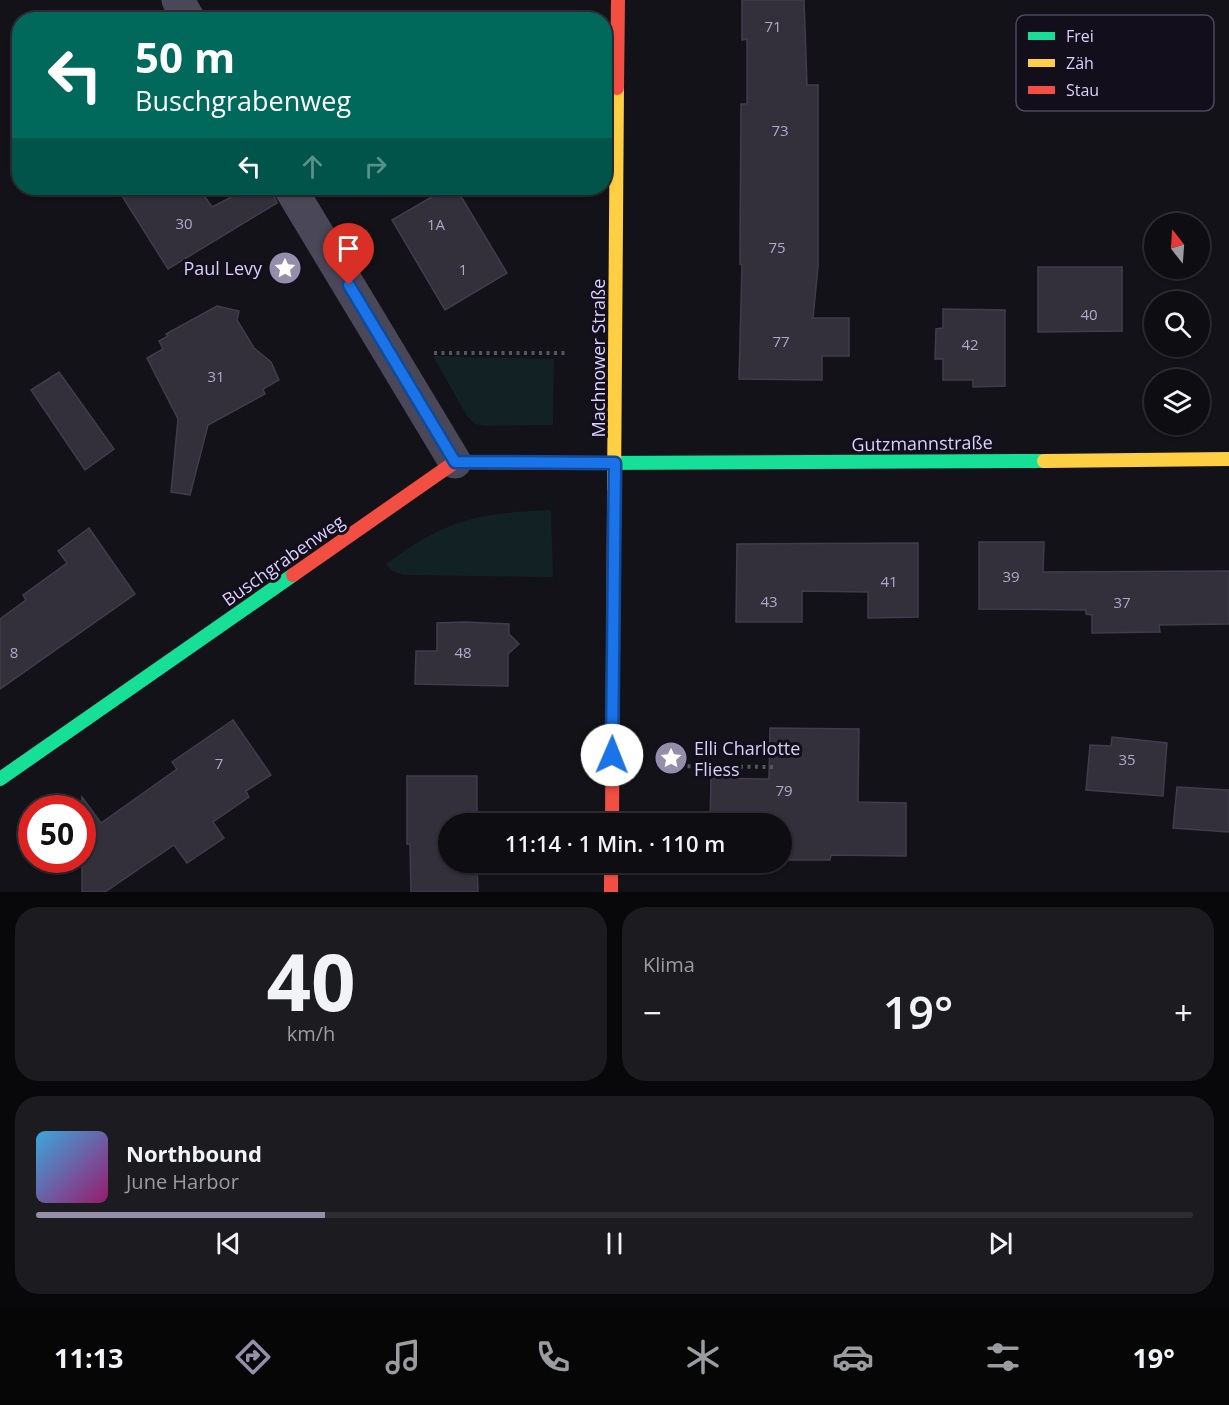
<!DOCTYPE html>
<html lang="de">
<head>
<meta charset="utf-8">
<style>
  :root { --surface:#0e0e12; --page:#1c1c20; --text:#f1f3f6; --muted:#9b9c9f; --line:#2e2e32; --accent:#948eaa }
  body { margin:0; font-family:"Open Sans",sans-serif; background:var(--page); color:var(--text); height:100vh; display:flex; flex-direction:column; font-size:22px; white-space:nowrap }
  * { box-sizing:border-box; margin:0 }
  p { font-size:20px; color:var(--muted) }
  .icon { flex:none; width:33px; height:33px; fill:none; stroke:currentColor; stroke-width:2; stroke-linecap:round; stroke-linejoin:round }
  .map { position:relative; height:892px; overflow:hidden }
  .side { display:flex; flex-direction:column; gap:15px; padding:15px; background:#08080a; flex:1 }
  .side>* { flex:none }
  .top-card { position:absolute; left:12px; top:12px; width:600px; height:183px; border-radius:24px; box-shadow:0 2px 4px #0004,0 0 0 2px var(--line); background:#00695c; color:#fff; overflow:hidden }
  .needle { width:39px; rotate:343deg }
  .fabs { position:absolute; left:1144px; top:213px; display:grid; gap:12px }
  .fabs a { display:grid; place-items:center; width:66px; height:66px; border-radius:50%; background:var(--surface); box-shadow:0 2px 4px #0004,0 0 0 2px var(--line); font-size:30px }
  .speed { position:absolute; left:18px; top:795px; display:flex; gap:12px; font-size:30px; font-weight:700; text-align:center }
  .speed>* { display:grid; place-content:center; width:78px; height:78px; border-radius:50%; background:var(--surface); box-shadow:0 2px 4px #0004,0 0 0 2px var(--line); line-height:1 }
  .speed .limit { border:9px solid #d22; background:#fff; color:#111 }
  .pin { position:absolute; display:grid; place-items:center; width:51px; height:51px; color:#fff; margin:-62px -26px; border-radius:50% 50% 50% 0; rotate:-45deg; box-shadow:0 0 6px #0007 }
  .pin .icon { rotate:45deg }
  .me { position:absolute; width:66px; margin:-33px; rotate:1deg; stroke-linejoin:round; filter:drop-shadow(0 0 4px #0008) }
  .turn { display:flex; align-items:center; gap:21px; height:126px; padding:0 24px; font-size:27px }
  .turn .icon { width:78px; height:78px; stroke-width:2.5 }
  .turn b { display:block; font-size:42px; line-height:51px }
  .lanes { display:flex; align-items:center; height:57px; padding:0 24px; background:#0003; justify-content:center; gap:30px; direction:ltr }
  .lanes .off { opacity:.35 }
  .big { font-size:45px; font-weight:600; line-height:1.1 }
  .side .tile { flex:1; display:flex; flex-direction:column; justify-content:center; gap:9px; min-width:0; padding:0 21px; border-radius:24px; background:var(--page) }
  .side .dial { align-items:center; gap:0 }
  .dial b { font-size:78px; line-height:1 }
  .song { display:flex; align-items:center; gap:18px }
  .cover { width:72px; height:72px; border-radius:9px; background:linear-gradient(135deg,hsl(200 70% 55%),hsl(320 70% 35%)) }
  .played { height:6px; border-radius:3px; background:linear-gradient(90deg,var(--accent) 25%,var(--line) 25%) }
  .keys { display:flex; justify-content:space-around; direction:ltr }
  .heat { display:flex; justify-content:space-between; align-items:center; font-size:33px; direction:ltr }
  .side .tiles { flex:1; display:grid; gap:15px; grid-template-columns:1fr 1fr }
  .tile:last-child { grid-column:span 2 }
  .trip { position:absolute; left:438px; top:813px; width:354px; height:60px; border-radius:30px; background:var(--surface); box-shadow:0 2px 4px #0004,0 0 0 2px var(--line); font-weight:600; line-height:60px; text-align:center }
  .menu { display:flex; height:96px; justify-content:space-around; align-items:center; background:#060607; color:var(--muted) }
  .menu .icon { width:42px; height:42px }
  .menu .on { color:var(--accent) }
  .menu b { font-size:27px; color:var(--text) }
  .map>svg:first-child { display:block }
  .green { fill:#122123 }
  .building { fill:#332f3b; stroke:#413c4b; stroke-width:1.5 }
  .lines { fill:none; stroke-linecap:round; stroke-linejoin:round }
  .path { stroke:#4e5863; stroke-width:4; stroke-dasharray:3 4.5; stroke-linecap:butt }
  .street { stroke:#4a4758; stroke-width:33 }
  .fast { stroke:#16e098; stroke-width:14 }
  .slow { stroke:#ffcf43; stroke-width:14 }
  .jam { stroke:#f24e42; stroke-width:14 }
  .route-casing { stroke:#114b97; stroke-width:15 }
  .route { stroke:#1a73e8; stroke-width:10 }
  .labels { text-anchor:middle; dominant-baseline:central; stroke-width:6; stroke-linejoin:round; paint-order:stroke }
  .number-label { font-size:15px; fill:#b0a8c9 }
  .poi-label { font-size:18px; fill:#dad0f8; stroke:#120e1c; text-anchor:end }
  .street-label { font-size:18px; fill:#dad0f8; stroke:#120e1c }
  .key { fill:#120e1c; stroke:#4e485e; stroke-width:1.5 }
  .key-label { font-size:16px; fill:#dad0f8 }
</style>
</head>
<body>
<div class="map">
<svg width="1229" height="892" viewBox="0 0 1229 892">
  <rect width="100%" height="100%" fill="#131218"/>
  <g class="green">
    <path d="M433 356 554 359 553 425 486 426 475 424 467 416Z"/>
    <path d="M551 510 553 577 404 575 392 571 386 564C406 549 427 535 450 526 481 514 518 511 551 510Z"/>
  </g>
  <g class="building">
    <path d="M742 0H804L807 85H818V267L813 318H849V356H822V380L739 379 742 265 740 264 741 104H747V39L742 40Z"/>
    <path d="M117 188H199L212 207 249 188H271L277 203 168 269Z"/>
    <path d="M447 188H456L507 273 445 310 392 220Z"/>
    <path d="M1038 267H1122V331L1038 332Z"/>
    <path d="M217 306 239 311 237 320 254 348 271 362 279 380 263 389 265 394 208 425 190 495 171 492 178 419 147 358 163 349 159 341 168 336 166 334Z"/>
    <path d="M943 309 1005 310V386L973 387V380H943V359H935L936 329 943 328Z"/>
    <path d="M59 372 114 449 85 470 31 390Z"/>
    <path d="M89 528 135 594 0 689V619L26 600 23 595 67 563 58 551Z"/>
    <path d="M979 542H1044L1043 572 1229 571V624L1159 625 1160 632 1092 633V615L1086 614V610L979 609Z"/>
    <path d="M918 543V617L868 618V592L802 591V622H736L737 544Z"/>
    <path d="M465 622 509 624V634L519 644 508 654V686L415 684 416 651H437V623Z"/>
    <path d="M233 720 271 775 246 791 249 797 213 822 224 838 187 863 174 845 105 892H82V797L101 823 177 769 172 762Z"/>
    <path d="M770 728 859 729 858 802 906 803V856L831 855 830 860H782V824H710L711 778 769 779Z"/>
    <path d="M1112 737 1167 743 1163 796 1086 790 1090 745 1111 746Z"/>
    <path d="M407 776H477V824H448V862H477L478 892H411L410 844H407Z"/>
    <path d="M1177 787 1229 790V832L1173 828Z"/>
  </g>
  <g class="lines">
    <g class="path">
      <path d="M434 353H565"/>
      <path d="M665 766 773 767"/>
    </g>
    <g class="street">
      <path d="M178 0 189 20"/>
      <path d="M290 188 455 462"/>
    </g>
    <g class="fast">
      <path d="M595 463 1044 461"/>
      <path d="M0 779 293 575"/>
    </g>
    <g class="slow">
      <path d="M1044 461 1229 459"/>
      <path d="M614 492 617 88"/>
    </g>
    <g class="jam">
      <path d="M617 88 618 0"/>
      <path d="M293 575 455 462 595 463"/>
      <path d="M612 824 614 492"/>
      <path d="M611 862V892"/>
    </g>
  </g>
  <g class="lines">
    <g class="route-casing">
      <path id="route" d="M349 285 455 462 615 463 612 755"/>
    </g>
    <use href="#route" class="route"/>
  </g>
  <defs>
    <g id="sight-disc" transform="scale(1.725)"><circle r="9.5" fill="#948eaa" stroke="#120e1c"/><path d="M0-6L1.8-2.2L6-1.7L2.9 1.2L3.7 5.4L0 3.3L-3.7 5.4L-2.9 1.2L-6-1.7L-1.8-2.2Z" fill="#fff"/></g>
  </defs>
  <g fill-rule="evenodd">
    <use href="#sight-disc" x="285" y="268"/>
    <use href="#sight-disc" x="671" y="758"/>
  </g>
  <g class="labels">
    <g class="number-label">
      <text x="773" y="26">71</text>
      <text x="780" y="130">73</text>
      <text x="184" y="223">30</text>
      <text x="436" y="224">1A</text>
      <text x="777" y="247">75</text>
      <text x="463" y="269">1</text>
      <text x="1089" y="314">40</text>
      <text x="781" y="341">77</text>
      <text x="970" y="344">42</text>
      <text x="216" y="376">31</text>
      <text x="1011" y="576">39</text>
      <text x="889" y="581">41</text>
      <text x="769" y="601">43</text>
      <text x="1122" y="602">37</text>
      <text x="14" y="652">8</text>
      <text x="463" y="652">48</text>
      <text x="1127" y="759">35</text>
      <text x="219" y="763">7</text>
      <text x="784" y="790">79</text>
    </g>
    <g class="poi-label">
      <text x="262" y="268">Paul Levy</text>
      <text x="694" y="748" text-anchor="start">Elli Charlotte<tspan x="694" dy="21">Fliess</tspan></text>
    </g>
    <g class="street-label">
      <text transform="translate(598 358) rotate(-90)">Machnower Straße</text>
      <text transform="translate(922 443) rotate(-1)">Gutzmannstraße</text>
      <text transform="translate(283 560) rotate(-35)">Buschgrabenweg</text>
    </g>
  </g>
  <rect x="1016" y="15" width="198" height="96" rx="9" class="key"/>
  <rect x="1028" y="32" width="27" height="8" fill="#16e098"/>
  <rect x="1028" y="59" width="27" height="8" fill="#ffcf43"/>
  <rect x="1028" y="86" width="27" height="8" fill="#f24e42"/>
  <g class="key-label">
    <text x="1066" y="42">Frei</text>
    <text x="1066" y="69">Zäh</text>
    <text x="1066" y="96">Stau</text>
  </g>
</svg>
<div class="fabs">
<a><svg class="needle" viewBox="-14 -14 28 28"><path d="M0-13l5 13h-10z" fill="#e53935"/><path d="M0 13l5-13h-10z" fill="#9b9c9f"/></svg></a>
<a><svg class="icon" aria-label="search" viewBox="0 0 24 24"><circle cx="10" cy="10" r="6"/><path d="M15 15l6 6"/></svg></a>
<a><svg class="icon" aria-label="layers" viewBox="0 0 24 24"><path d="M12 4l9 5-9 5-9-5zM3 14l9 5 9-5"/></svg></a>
</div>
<div class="speed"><div class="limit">50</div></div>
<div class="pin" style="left:349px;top:285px;background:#d93025"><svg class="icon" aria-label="arrive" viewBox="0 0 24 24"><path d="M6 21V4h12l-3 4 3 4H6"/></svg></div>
<svg class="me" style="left:612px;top:755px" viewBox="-20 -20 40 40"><circle r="19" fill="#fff"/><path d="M0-13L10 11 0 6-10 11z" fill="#1a73e8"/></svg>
<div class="trip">11:14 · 1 Min. · 110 m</div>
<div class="top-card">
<div class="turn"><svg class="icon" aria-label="left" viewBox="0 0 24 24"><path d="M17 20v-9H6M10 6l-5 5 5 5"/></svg><div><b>50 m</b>Buschgrabenweg</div></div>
<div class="lanes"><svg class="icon" aria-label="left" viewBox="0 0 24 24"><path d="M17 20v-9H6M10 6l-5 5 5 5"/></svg><svg class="icon off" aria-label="ahead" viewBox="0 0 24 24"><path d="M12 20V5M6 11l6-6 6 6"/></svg><svg class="icon off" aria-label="right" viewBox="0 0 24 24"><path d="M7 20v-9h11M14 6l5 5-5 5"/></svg></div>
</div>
</div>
<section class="side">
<div class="tiles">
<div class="tile dial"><b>40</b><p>km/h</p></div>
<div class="tile"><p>Klima</p>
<div class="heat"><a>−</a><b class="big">19°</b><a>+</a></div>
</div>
<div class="tile">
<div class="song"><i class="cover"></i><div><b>Northbound</b><p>June Harbor</p></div></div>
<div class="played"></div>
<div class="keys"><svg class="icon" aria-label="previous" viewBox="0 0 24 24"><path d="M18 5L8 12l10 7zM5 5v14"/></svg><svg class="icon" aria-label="pause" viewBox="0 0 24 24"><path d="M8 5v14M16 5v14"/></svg><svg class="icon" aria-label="next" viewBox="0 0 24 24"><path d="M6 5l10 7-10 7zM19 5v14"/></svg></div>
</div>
</div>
</section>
<nav class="menu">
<b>11:13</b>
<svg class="icon on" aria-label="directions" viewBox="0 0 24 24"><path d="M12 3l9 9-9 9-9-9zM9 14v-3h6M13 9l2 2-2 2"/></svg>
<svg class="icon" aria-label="music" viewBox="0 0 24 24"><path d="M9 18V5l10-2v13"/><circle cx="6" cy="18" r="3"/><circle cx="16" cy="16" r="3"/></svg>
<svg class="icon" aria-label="phone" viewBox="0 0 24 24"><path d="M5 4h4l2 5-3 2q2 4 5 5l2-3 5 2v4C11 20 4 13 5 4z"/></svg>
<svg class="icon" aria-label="climate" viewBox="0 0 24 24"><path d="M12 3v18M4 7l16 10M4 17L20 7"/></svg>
<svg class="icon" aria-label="car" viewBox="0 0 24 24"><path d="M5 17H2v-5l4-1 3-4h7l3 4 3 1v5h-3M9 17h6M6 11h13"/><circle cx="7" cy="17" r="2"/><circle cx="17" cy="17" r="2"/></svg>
<svg class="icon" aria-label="filters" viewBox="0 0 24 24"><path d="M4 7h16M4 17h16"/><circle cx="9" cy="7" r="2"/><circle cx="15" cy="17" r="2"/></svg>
<b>19°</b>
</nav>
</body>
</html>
